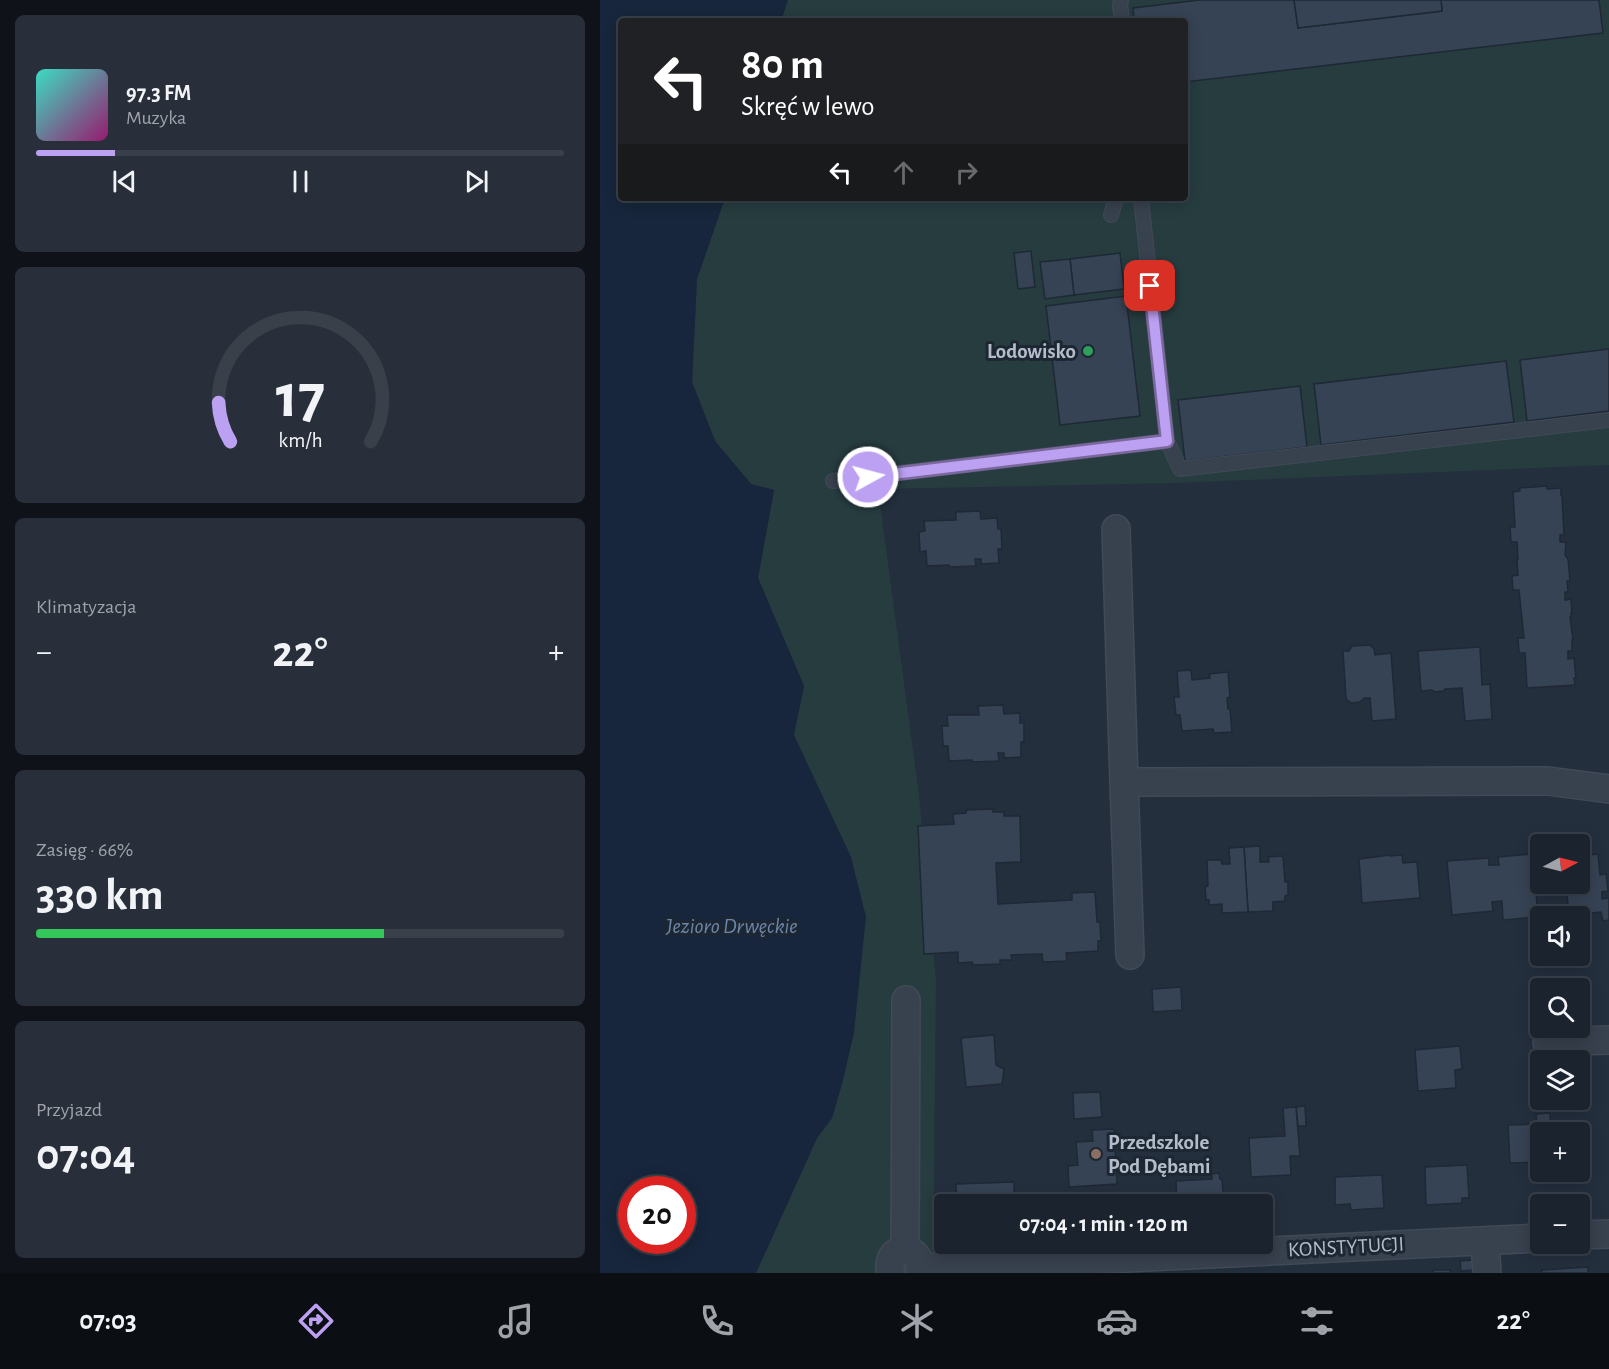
<!DOCTYPE html>
<html lang="pl">
<head>
<meta charset="utf-8">
<style>
  :root { --surface:#1b232e; --page:#282f3a; --text:#f1f3f6; --muted:#a0a4aa; --line:#39404a; --accent:#bca0f2 }
  body { margin:0; font-family:"Alegreya Sans",sans-serif; background:var(--page); color:var(--text); height:100vh; display:flex; flex-direction:column; font-size:22px; white-space:nowrap }
  * { box-sizing:border-box; margin:0 }
  p { font-size:20px; color:var(--muted) }
  .icon { flex:none; width:33px; height:33px; fill:none; stroke:currentColor; stroke-width:2; stroke-linecap:round; stroke-linejoin:round }
  .map { position:relative; flex:1; overflow:hidden }
  .drawer { display:flex; flex-direction:column; gap:15px; padding:15px; background:#0f1319; width:600px }
  .drawer>* { flex:none }
  .guide { position:absolute; left:18px; top:18px; width:570px; height:183px; border-radius:6px; box-shadow:0 3px 15px #0003,0 0 0 2px var(--line); background:#202124; color:#fff; overflow:hidden }
  .needle { width:39px; rotate:83deg }
  .fabs { position:absolute; left:930px; top:834px; display:grid; gap:12px }
  .fabs a { display:grid; place-items:center; width:60px; height:60px; border-radius:6px; background:var(--surface); box-shadow:0 3px 15px #0003,0 0 0 2px var(--line); font-size:30px }
  .speed { position:absolute; left:18px; top:1176px; display:flex; gap:12px; font-size:30px; font-weight:700; text-align:center }
  .speed>* { display:grid; place-content:center; width:78px; height:78px; border-radius:50%; background:var(--surface); box-shadow:0 3px 15px #0003,0 0 0 2px var(--line); line-height:1 }
  .speed .limit { border:9px solid #d22; background:#fff; color:#111 }
  .pin { position:absolute; display:grid; place-items:center; width:51px; height:51px; color:#fff; margin:-26px; border-radius:12px; box-shadow:0 3px 9px #0006 }
  .me { position:absolute; width:66px; margin:-33px; rotate:83deg; stroke-linejoin:round; filter:drop-shadow(0 0 4px #0008) }
  .turn { display:flex; align-items:center; gap:21px; height:126px; padding:0 24px; font-size:27px }
  .turn .icon { width:78px; height:78px; stroke-width:2.5 }
  .turn b { display:block; font-size:42px; line-height:51px }
  .lanes { display:flex; align-items:center; height:57px; padding:0 24px; background:#0003; justify-content:center; gap:30px; direction:ltr }
  .lanes .off { opacity:.35 }
  .big { font-size:45px; font-weight:600; line-height:1.1 }
  .drawer .tile { flex:1; display:flex; flex-direction:column; justify-content:center; gap:9px; min-width:0; padding:0 21px; border-radius:9px; background:var(--page) }
  .drawer .dial { align-items:center; gap:0 }
  .dial svg { height:156px; overflow:visible; fill:none; stroke:var(--line); stroke-width:7; stroke-linecap:round; text-anchor:middle }
  .dial text { fill:var(--text); stroke:none }
  .song { display:flex; align-items:center; gap:18px }
  .cover { width:72px; height:72px; border-radius:9px; background:linear-gradient(135deg,hsl(170 70% 55%),hsl(320 70% 35%)) }
  .played { height:6px; border-radius:3px; background:linear-gradient(90deg,var(--accent) 15%,var(--line) 15%) }
  .keys { display:flex; justify-content:space-around; direction:ltr }
  .heat { display:flex; justify-content:space-between; align-items:center; font-size:33px; direction:ltr }
  .charge { height:9px; border-radius:4px; background:linear-gradient(90deg,#34c759 66%,var(--line) 0) }
  .trip { position:absolute; left:334px; top:1194px; width:339px; height:60px; border-radius:6px; background:var(--surface); box-shadow:0 3px 15px #0003,0 0 0 2px var(--line); font-weight:600; line-height:60px; text-align:center }
  .tabs { display:flex; height:96px; justify-content:space-around; align-items:center; background:#0b0e12; color:var(--muted) }
  .tabs .icon { width:42px; height:42px }
  .tabs .on { color:var(--accent) }
  .tabs b { font-size:27px; color:var(--text) }
  main { display:flex; flex:1; min-height:0 }
  .map>svg:first-child { display:block }
  .green { fill:#263c3f; fill-rule:evenodd }
  .water { fill:#17263c; fill-rule:evenodd }
  .building { fill:#364354; stroke:#1f2835; stroke-width:1.5 }
  .lines { fill:none; stroke-linecap:round; stroke-linejoin:round }
  .lane-casing { stroke:#414a57; stroke-width:16 }
  .street-casing { stroke:#414a57; stroke-width:30 }
  .lane { stroke:#38414e; stroke-width:14 }
  .street { stroke:#38414e; stroke-width:27 }
  .route-casing { stroke:#7a689d; stroke-width:15 }
  .route { stroke:#bca0f2; stroke-width:10 }
  .leisure-dot { fill:#2e9e5b; stroke:#1d2633; stroke-width:2 }
  .education-dot { fill:#8d6e63; stroke:#1d2633; stroke-width:2 }
  .labels { text-anchor:middle; dominant-baseline:central; stroke-width:6; stroke-linejoin:round; paint-order:stroke }
  .poi-label { font-size:21px; font-weight:bold; fill:#b4bcc9; stroke:#1d2633; text-anchor:end }
  .street-label { font-size:21px; fill:#b4bcc9; stroke:#1d2633 }
  .water-label { font-size:22px; font-style:italic; fill:#6d86a8; stroke:#1d2633 }
</style>
</head>
<body>
<main>
<section class="drawer">
<div class="tile">
<div class="song"><i class="cover"></i><div><b>97.3 FM</b><p>Muzyka</p></div></div>
<div class="played"></div>
<div class="keys"><svg class="icon" aria-label="previous" viewBox="0 0 24 24"><path d="M18 5L8 12l10 7zM5 5v14"/></svg><svg class="icon" aria-label="pause" viewBox="0 0 24 24"><path d="M8 5v14M16 5v14"/></svg><svg class="icon" aria-label="next" viewBox="0 0 24 24"><path d="M6 5l10 7-10 7zM19 5v14"/></svg></div>
</div>
<div class="tile dial"><svg viewBox="0 0 100 80">
<path d="M14 69A42 42 0 1 1 86 69"/>
<path d="M14 69A42 42 0 0 1 8 49" stroke="#bca0f2"/>
<text x="50" y="56" font-size="32" font-weight="700">17</text>
<text x="50" y="72" font-size="11">km/h</text>
</svg></div>
<div class="tile"><p>Klimatyzacja</p>
<div class="heat"><a>−</a><b class="big">22°</b><a>+</a></div>
</div>
<div class="tile"><p>Zasięg · 66%</p><b class="big">330 km</b><div class="charge"></div></div>
<div class="tile"><p>Przyjazd</p><b class="big">07:04</b></div>
</section>
<div class="map">
<svg width="1009" height="1273" viewBox="0 0 1009 1273">
  <rect width="100%" height="100%" fill="#242f3e"/>
  <path class="green" d="M0 0H1009V465L576 483 278 489 319 795 336 980 333 1273H156L217 1138 232 1118 243 1080 254 1032 251 857 193 735 204 686 158 578 174 490 151 484 115 441 92 382 97 279 125 198H585V21H21V198L98 1273H0ZM32 1190H82V1240H32Z"/>
  <path class="water" d="M0 0H188L181 21H21V198H125L97 279 92 382 115 441 151 484 174 490 158 578 204 686 194 735 251 857 266 917 254 1032 243 1080 232 1118 217 1138 156 1273H0ZM32 1190H82V1240H32Z"/>
  <g class="building">
    <path d="M600 0H694L698 28 842 11 841 0H999L1003 33 585 82V21H534L533 8Z"/>
    <path d="M694 0H841L842 11 698 28Z"/>
    <path d="M431 251 435 287 418 289 414 253Z"/>
    <path d="M520 253 524 289 474 295 470 259Z"/>
    <path d="M470 259 474 295 445 299 440 262Z"/>
    <path d="M526 296 540 416 460 425 446 306Z"/>
    <path d="M1009 349V411L927 421 920 360Z"/>
    <path d="M906 361 914 422 721 445 714 384Z"/>
    <path d="M700 386 707 447 585 461 578 400Z"/>
    <path d="M947 486V489L961 488V495H962L964 535H960V542H966L965 555 968 559 970 581H967L968 592H965V600L971 599 972 613H971V617H970L973 640H972V651H968V659L974 658 976 678H974L975 685 927 688 925 653H919L918 638H924L919 590H913L912 576 918 575 917 559H918L917 542H911L910 527H915L913 492 920 491 919 488Z"/>
    <path d="M380 511 381 519 397 518 398 529 401 528 402 549H398L399 563 381 564V559H375L376 566 350 567 349 565 327 566 326 551 320 552 319 532 325 531 324 521 356 520V512Z"/>
    <path d="M770 645 774 649 775 655 791 653 796 719 772 721 770 698H764L760 702 751 703 746 699 743 651H749L752 646Z"/>
    <path d="M880 647 882 685 890 684 892 719 865 721 862 688 845 689 843 691 835 692 832 690 821 691 818 651Z"/>
    <path d="M591 670 592 680 610 678 609 674 628 672 630 697 627 698 628 709H630L632 732 614 733 613 729 582 731 580 715H576L574 697H579L577 671Z"/>
    <path d="M403 705 404 714 420 713V723H424V742H421V757L404 758V753H398L399 761 372 762V760L349 761 348 746H343L342 726H348L347 715H379L378 706Z"/>
    <path d="M393 809V812H404V816H420L421 862 396 863 398 904 472 900V893L495 892 497 922H500L501 941H498V951L466 953 467 961 443 962 442 954 411 955 412 960H400V964L373 965 372 962 358 963V952L324 954 318 826 354 824 353 814 366 813V810Z"/>
    <path d="M660 846V862H669L668 857 683 856 685 882H688V895L685 896V901L673 902V911L648 912 644 847Z"/>
    <path d="M644 847 648 912 622 913V904L609 905V900H606L605 887 608 886 607 860H621L622 864H630L629 848Z"/>
    <path d="M933 854 938 917 903 920 902 901 892 902 893 911 852 915 847 861 889 858V865H899L898 857Z"/>
    <path d="M998 854 1000 875 1006 874 1008 891 1002 892V899L1009 898V920L1003 921 1001 912 969 915 966 884H980V856Z"/>
    <path d="M790 855V856L802 855 803 863 817 862 820 898 762 903 759 859Z"/>
    <path d="M581 987 582 1010 553 1012 552 989Z"/>
    <path d="M394 1035 396 1065 404 1069 402 1084 366 1087 361 1038Z"/>
    <path d="M860 1046 862 1069 855 1070 856 1088 818 1091 815 1050Z"/>
    <path d="M500 1092 502 1117 474 1119 473 1093Z"/>
    <path d="M705 1106 706 1126H698L696 1107Z"/>
    <path d="M696 1107 700 1156H690L691 1175 651 1177 649 1138 685 1136 683 1108Z"/>
    <path d="M950 1113 951 1132H940V1162L910 1163 908 1125 937 1124 936 1114Z"/>
    <path d="M514 1129 517 1184 469 1187 468 1166 478 1165 476 1142 493 1141 492 1130Z"/>
    <path d="M867 1165 869 1198H862V1203L826 1205 825 1167Z"/>
    <path d="M619 1173 620 1179H622L624 1204H577L576 1181 612 1179V1174Z"/>
    <path d="M782 1175 784 1208 751 1210 750 1204 735 1205V1177Z"/>
    <path d="M414 1182V1202L407 1203 408 1204H357L356 1184Z"/>
    <path d="M874 1260V1270L861 1271 860 1261Z"/>
    <path d="M988 1267V1273H942V1270Z"/>
    <rect x="833" y="1270" width="17" height="3"/>
  </g>
  <g class="lines">
    <g class="lane-casing">
      <g id="lane">
        <path d="M521 0 520 5 522 21"/>
        <path d="M541 198 567 441 580 469 1009 420"/>
        <path d="M511 215 516 198"/>
        <path d="M233 481 567 441"/>
      </g>
    </g>
    <g class="street-casing">
      <g id="street">
        <path d="M516 529 524 782 948 781 1009 789"/>
        <path d="M524 782 530 955"/>
        <path d="M947 1042 1009 1040"/>
        <path d="M980 1235 1009 1234"/>
        <path d="M885 1241 887 1273"/>
        <path d="M305 1250 306 1000"/>
        <path d="M320 1268 940 1238"/>
        <path d="M291 1273C285 1254 304 1242 317 1257"/>
      </g>
    </g>
    <use href="#lane" class="lane"/>
    <use href="#street" class="street"/>
  </g>
  <g class="lines">
    <g class="route-casing">
      <path id="route" d="M268 477 567 441 550 286"/>
    </g>
    <use href="#route" class="route"/>
  </g>
  <circle class="leisure-dot" cx="488" cy="351" r="6"/>
  <circle class="education-dot" cx="496" cy="1154" r="6"/>
  <g class="labels">
    <g class="poi-label">
      <text x="476" y="351">Lodowisko</text>
      <text x="508" y="1142" text-anchor="start">Przedszkole<tspan x="508" dy="24">Pod Dębami</tspan></text>
    </g>
    <g class="street-label">
      <text transform="translate(746 1247) rotate(-3)">KONSTYTUCJI</text>
    </g>
    <g class="water-label">
      <text x="132" y="926">Jezioro Drwęckie</text>
    </g>
  </g>
</svg>
<div class="fabs">
<a><svg class="needle" viewBox="-14 -14 28 28"><path d="M0-13l5 13h-10z" fill="#e53935"/><path d="M0 13l5-13h-10z" fill="#a0a4aa"/></svg></a>
<a><svg class="icon" aria-label="sound" viewBox="0 0 24 24"><path d="M4 9h4l5-4v14l-5-4H4zM17 9q2 3 0 6"/></svg></a>
<a><svg class="icon" aria-label="search" viewBox="0 0 24 24"><circle cx="10" cy="10" r="6"/><path d="M15 15l6 6"/></svg></a>
<a><svg class="icon" aria-label="layers" viewBox="0 0 24 24"><path d="M12 4l9 5-9 5-9-5zM3 14l9 5 9-5"/></svg></a>
<a>+</a>
<a>−</a>
</div>
<div class="speed"><div class="limit">20</div></div>
<div class="pin" style="left:550px;top:286px;background:#d93025"><svg class="icon" aria-label="arrive" viewBox="0 0 24 24"><path d="M6 21V4h12l-3 4 3 4H6"/></svg></div>
<svg class="me" style="left:268px;top:477px" viewBox="-20 -20 40 40"><circle r="17" fill="#bca0f2" stroke="#fff" stroke-width="3"/><path d="M0-11L8 9 0 5-8 9z" fill="#fff"/></svg>
<div class="trip">07:04 · 1 min · 120 m</div>
<div class="guide">
<div class="turn"><svg class="icon" aria-label="left" viewBox="0 0 24 24"><path d="M17 20v-9H6M10 6l-5 5 5 5"/></svg><div><b>80 m</b>Skręć w lewo</div></div>
<div class="lanes"><svg class="icon" aria-label="left" viewBox="0 0 24 24"><path d="M17 20v-9H6M10 6l-5 5 5 5"/></svg><svg class="icon off" aria-label="ahead" viewBox="0 0 24 24"><path d="M12 20V5M6 11l6-6 6 6"/></svg><svg class="icon off" aria-label="right" viewBox="0 0 24 24"><path d="M7 20v-9h11M14 6l5 5-5 5"/></svg></div>
</div>
</div>
</main>
<nav class="tabs">
<b>07:03</b>
<svg class="icon on" aria-label="directions" viewBox="0 0 24 24"><path d="M12 3l9 9-9 9-9-9zM9 14v-3h6M13 9l2 2-2 2"/></svg>
<svg class="icon" aria-label="music" viewBox="0 0 24 24"><path d="M9 18V5l10-2v13"/><circle cx="6" cy="18" r="3"/><circle cx="16" cy="16" r="3"/></svg>
<svg class="icon" aria-label="phone" viewBox="0 0 24 24"><path d="M5 4h4l2 5-3 2q2 4 5 5l2-3 5 2v4C11 20 4 13 5 4z"/></svg>
<svg class="icon" aria-label="climate" viewBox="0 0 24 24"><path d="M12 3v18M4 7l16 10M4 17L20 7"/></svg>
<svg class="icon" aria-label="car" viewBox="0 0 24 24"><path d="M5 17H2v-5l4-1 3-4h7l3 4 3 1v5h-3M9 17h6M6 11h13"/><circle cx="7" cy="17" r="2"/><circle cx="17" cy="17" r="2"/></svg>
<svg class="icon" aria-label="filters" viewBox="0 0 24 24"><path d="M4 7h16M4 17h16"/><circle cx="9" cy="7" r="2"/><circle cx="15" cy="17" r="2"/></svg>
<b>22°</b>
</nav>
</body>
</html>
